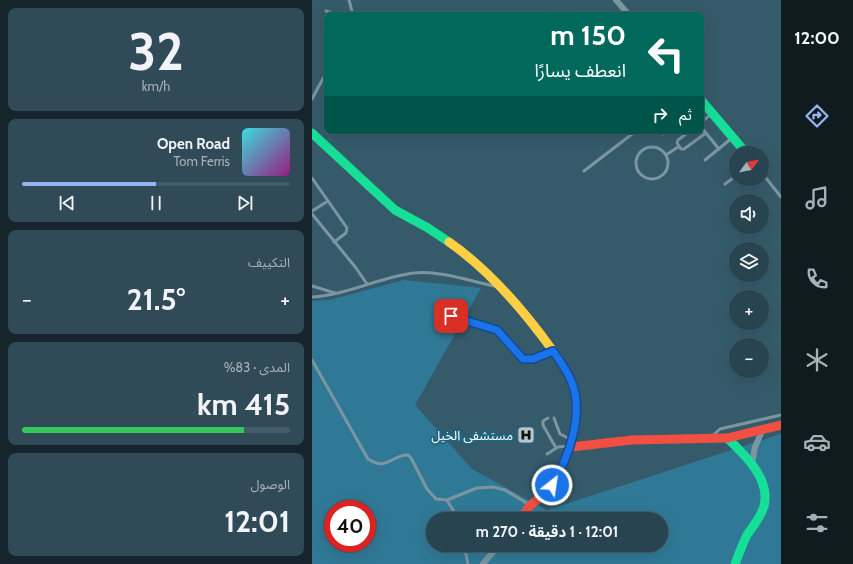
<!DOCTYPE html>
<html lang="ar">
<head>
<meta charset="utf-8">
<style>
  :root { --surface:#284450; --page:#304b57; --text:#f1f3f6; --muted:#a5b0b7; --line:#445c67; --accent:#95b2f1 }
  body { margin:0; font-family:Cabin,"Noto Sans Arabic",sans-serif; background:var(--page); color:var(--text); direction:rtl; height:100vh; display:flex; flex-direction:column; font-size:15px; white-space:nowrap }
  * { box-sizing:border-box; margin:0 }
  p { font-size:13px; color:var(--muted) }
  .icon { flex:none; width:22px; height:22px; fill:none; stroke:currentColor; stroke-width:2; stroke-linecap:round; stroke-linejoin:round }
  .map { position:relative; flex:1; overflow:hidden; direction:ltr }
  .sheet { display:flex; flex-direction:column; gap:8px; padding:8px; background:#16252c; width:312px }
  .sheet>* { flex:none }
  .banner { position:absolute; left:12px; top:12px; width:380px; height:122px; border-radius:8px; box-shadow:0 4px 16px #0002,0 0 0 1px var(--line); direction:rtl; background:#00695c; color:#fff; overflow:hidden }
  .needle { width:26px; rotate:58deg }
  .fabs { position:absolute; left:417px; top:146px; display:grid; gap:8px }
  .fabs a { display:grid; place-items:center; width:40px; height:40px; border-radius:50%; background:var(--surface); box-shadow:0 4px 16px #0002,0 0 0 1px var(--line); font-size:20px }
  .speed { position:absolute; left:12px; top:500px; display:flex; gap:8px; font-size:20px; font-weight:700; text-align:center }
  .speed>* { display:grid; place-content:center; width:52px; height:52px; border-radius:50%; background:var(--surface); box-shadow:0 4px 16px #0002,0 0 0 1px var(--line); line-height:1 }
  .speed .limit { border:6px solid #d22; background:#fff; color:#111 }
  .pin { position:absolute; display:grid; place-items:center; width:34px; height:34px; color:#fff; margin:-17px; border-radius:8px; box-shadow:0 2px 6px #0006 }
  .me { position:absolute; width:44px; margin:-22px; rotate:30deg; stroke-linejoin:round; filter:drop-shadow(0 0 3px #0008) }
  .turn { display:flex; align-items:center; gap:14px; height:84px; padding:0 12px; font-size:18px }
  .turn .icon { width:52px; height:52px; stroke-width:2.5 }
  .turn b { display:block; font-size:28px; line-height:34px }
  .then { display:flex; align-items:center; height:38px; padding:0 12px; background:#0003; gap:8px; font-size:15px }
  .big { font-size:30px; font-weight:700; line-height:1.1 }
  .sheet .card { flex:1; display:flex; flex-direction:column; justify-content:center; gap:6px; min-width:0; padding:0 14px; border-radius:8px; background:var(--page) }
  .sheet .dial { align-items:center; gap:0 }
  .dial b { font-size:52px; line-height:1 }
  .song { display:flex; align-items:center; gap:12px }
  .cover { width:48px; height:48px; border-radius:6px; background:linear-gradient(135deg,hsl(180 70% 55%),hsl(310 70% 35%)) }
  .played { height:4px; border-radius:2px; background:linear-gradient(90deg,var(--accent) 50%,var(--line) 50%) }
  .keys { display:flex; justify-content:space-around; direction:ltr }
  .heat { display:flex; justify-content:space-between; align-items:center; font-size:22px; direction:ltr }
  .charge { height:6px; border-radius:3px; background:linear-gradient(90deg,#34c759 83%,var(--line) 0) }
  .trip { position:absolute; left:114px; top:512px; width:242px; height:40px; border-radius:20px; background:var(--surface); box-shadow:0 4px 16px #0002,0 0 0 1px var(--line); font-weight:700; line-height:40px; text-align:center; direction:rtl }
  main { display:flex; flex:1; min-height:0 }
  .tab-bar { display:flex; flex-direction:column; width:72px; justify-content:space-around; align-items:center; background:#101b20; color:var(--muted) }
  .tab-bar .icon { width:28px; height:28px }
  .tab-bar .active { color:var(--accent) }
  .tab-bar b { font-size:18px; color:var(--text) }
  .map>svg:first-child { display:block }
  .green { fill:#307996; fill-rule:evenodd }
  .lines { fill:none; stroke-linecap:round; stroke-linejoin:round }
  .lane { stroke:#7b96a1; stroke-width:3 }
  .street { stroke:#7b96a1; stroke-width:6 }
  .fast { stroke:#16e098; stroke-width:9 }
  .slow { stroke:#ffcf43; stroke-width:9 }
  .jam { stroke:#f24e42; stroke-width:9 }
  .route-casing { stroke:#114b97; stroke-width:10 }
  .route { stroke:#1a73e8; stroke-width:7 }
  .labels { text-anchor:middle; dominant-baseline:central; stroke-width:4; stroke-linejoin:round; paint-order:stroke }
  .poi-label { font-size:13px; fill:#fff; stroke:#1f6481; text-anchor:end }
</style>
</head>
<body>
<main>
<nav class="tab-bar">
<b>12:00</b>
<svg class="icon active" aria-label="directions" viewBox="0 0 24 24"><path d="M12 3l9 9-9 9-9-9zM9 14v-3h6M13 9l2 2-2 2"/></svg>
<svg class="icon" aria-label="music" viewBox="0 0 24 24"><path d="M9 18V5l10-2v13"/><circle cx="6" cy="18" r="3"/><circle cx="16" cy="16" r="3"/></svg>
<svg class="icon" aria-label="phone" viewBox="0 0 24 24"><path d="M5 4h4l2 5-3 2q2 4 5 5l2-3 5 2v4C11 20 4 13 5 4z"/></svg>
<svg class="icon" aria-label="climate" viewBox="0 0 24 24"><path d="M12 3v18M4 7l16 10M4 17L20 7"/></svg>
<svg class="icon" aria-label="car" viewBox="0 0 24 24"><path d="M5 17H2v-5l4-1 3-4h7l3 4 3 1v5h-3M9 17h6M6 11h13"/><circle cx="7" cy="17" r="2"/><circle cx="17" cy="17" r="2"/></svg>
<svg class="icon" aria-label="filters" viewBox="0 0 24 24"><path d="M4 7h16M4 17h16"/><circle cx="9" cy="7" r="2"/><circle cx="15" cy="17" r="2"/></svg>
</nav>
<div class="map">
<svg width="469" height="564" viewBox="0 0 469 564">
  <rect width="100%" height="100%" fill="#355b6b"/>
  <path class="green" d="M92 280 169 288 103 405 160 469 235 510 469 434V564H0V301L17 300ZM21 509H55V543H21ZM121 519H349V545H121Z"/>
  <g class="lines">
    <g class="lane">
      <path d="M37 0 41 15"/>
      <path d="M14 11 27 15"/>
      <path d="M0 99 15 71"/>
      <path d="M389 123 399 114"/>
      <path d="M389 127 407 149"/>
      <path d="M378 131 366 140 365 143 369 149H372L394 133"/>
      <path d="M351 134 355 131"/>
      <circle cx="340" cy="163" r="16"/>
      <path d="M354 155 366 147"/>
      <path d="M393 160 420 138"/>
      <path d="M272 171 324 131"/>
      <path d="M450 173 469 197"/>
      <path d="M0 178 35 228 34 233 22 242"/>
      <path d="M413 184 424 176"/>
      <path d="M0 211 16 201"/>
      <path d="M0 214 44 268 55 284"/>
      <path d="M0 286 23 293"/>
      <path d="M0 297C35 295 68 277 102 273 126 270 158 281 182 286"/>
      <path d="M127 312 185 330 211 359H221L239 352"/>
      <path d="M0 360 56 459C76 472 80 454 96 455L99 458 115 489 124 499 135 500 165 488 181 487 193 490 218 505"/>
      <path d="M236 418 231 421V425L244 448"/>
      <path d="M242 418 248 434 258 439"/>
      <path d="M399 437 408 429 469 415"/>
      <path d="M235 454 246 447 257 446"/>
      <path d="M135 500 146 519"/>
      <path d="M152 545 156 564"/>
    </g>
    <g class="street">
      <path d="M304 0 317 15"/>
      <path d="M440 464 443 447 450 431"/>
      <path d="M171 564 187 545"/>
    </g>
    <g class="fast">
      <path d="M389 100 434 153"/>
      <path d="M0 133 83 210 116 228 137 242"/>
      <path d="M415 438C432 454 459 479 452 506 449 517 441 526 435 535 430 545 427 554 423 564"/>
    </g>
    <path class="slow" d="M137 242C177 270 213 312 241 351"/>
    <g class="jam">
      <path d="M259 447 320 440 415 438 469 425"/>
      <path d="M208 519C212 514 215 509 219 505 224 500 231 496 235 490 256 464 272 416 260 383 256 372 247 361 241 351"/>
    </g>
  </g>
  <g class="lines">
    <g class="route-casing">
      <path id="route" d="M139 316 185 330 211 359H221L241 351C248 361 256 372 260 383 272 415 257 457 240 485"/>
    </g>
    <use href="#route" class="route"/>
  </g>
  <defs>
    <g id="hospital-square" transform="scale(0.9)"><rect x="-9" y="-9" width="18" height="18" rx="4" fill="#b8c6cb" stroke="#1f6481"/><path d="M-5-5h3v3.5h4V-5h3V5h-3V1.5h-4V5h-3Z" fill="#111"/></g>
  </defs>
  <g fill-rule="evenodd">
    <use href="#hospital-square" x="214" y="435"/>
  </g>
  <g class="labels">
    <g class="poi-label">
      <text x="201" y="435">مستشفى الخيل</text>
    </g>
  </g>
</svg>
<div class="fabs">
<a><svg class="needle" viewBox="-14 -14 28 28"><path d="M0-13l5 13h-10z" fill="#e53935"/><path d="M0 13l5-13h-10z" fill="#a5b0b7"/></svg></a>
<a><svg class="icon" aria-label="sound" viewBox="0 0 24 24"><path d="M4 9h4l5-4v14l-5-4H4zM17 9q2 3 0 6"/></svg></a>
<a><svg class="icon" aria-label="layers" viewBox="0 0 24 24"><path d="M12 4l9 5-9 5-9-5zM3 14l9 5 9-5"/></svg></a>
<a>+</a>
<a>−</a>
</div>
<div class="speed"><div class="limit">40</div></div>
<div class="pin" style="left:139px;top:316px;background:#d93025"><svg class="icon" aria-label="arrive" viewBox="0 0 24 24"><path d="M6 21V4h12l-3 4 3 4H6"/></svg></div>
<svg class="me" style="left:240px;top:485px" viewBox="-20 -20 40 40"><circle r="17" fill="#1a73e8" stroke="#fff" stroke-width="3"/><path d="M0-11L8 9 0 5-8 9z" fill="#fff"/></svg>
<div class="trip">12:01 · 1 دقيقة · 270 m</div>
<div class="banner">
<div class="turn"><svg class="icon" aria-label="left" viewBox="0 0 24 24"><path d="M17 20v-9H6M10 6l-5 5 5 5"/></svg><div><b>150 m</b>انعطف يسارًا</div></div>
<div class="then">ثم<svg class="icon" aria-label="right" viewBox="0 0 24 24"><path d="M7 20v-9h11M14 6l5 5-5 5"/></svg></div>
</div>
</div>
<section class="sheet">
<div class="card dial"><b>32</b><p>km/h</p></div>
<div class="card">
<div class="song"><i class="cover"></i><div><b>Open Road</b><p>Tom Ferris</p></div></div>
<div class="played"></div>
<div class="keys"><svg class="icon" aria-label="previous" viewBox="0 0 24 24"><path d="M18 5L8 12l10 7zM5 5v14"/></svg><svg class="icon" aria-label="pause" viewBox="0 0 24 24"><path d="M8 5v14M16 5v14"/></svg><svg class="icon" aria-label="next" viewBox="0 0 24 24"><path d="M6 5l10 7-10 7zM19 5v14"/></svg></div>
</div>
<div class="card"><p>التكييف</p>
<div class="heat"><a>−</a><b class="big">21.5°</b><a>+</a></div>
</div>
<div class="card"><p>المدى · 83%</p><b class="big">415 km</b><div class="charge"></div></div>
<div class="card"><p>الوصول</p><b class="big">12:01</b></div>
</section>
</main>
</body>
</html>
